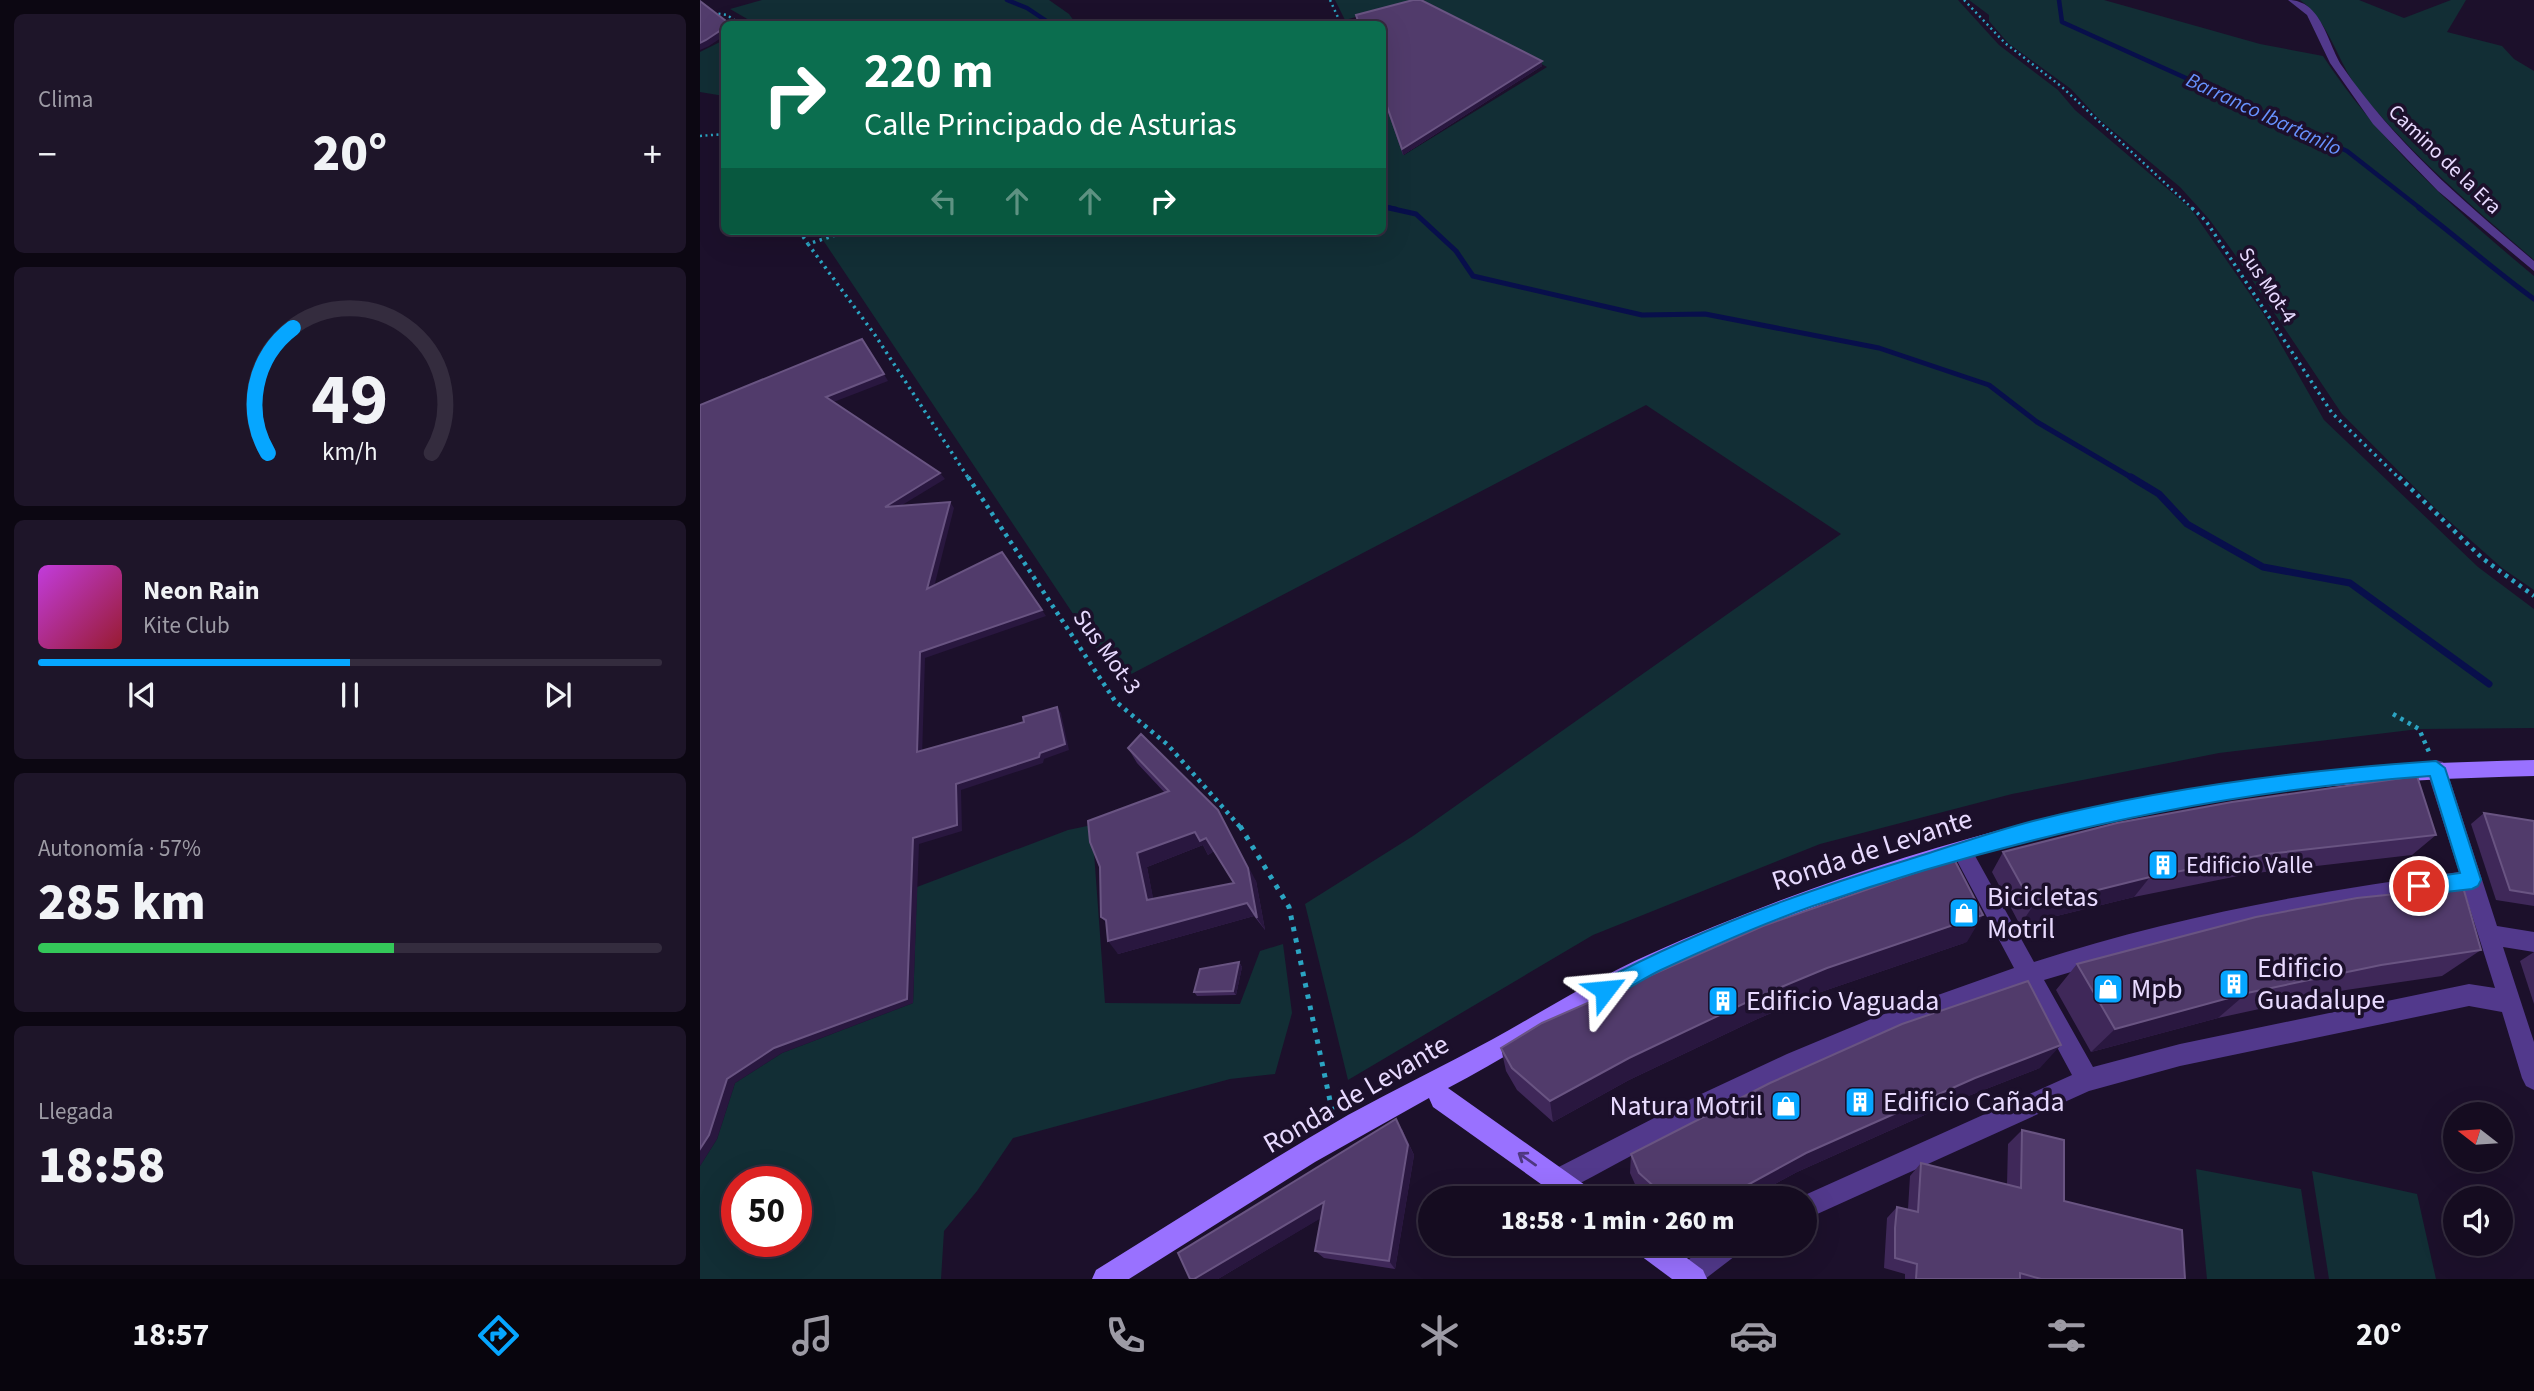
<!DOCTYPE html>
<html lang="es">
<head>
<meta charset="utf-8">
<style>
  :root { --surface:#150c20; --page:#1e1529; --text:#f1f3f6; --muted:#9d9ba5; --line:#342c3e; --accent:#06a6ff }
  body { margin:0; font-family:"Source Sans 3",sans-serif; background:var(--page); color:var(--text); height:100vh; display:flex; flex-direction:column; font-size:26px; white-space:nowrap }
  * { box-sizing:border-box; margin:0 }
  p { font-size:23px; color:var(--muted) }
  .icon { flex:none; width:38px; height:38px; fill:none; stroke:currentColor; stroke-width:2; stroke-linecap:round; stroke-linejoin:round }
  .map { position:relative; flex:1; overflow:hidden }
  .side { display:flex; flex-direction:column; gap:14px; padding:14px; background:#0c0712; width:700px }
  .side>* { flex:none }
  .guide { position:absolute; left:21px; top:21px; width:665px; height:214px; border-radius:10px; box-shadow:0 7px 28px #0002,0 0 0 2px var(--line); background:#0b6e4f; color:#fff; overflow:hidden }
  .needle { width:46px; rotate:287deg }
  .controls { position:absolute; left:1743px; top:1102px; display:grid; gap:14px }
  .controls a { display:grid; place-items:center; width:70px; height:70px; border-radius:50%; background:var(--surface); box-shadow:0 7px 28px #0002,0 0 0 2px var(--line); font-size:35px }
  .speed { position:absolute; left:21px; top:1166px; display:flex; gap:14px; font-size:35px; font-weight:700; text-align:center }
  .speed>* { display:grid; place-content:center; width:91px; height:91px; border-radius:50%; background:var(--surface); box-shadow:0 7px 28px #0002,0 0 0 2px var(--line); line-height:1 }
  .speed .limit { border:10px solid #d22; background:#fff; color:#111 }
  .pin { position:absolute; display:grid; place-items:center; width:60px; height:60px; color:#fff; margin:-30px; border:4px solid #fff; border-radius:50%; box-shadow:0 2px 7px #0007 }
  .me { position:absolute; width:77px; margin:-38px; rotate:61deg; stroke-linejoin:round; filter:drop-shadow(0 0 5px #0008) }
  .turn { display:flex; align-items:center; gap:24px; height:147px; padding:0 28px; font-size:32px }
  .turn .icon { width:91px; height:91px; stroke-width:2.5 }
  .turn b { display:block; font-size:49px; line-height:60px }
  .lanes { display:flex; align-items:center; height:66px; padding:0 28px; background:#0003; justify-content:center; gap:35px; direction:ltr }
  .lanes .off { opacity:.35 }
  .big { font-size:52px; font-weight:800; line-height:1.1 }
  .side .card { flex:1; display:flex; flex-direction:column; justify-content:center; gap:10px; min-width:0; padding:0 24px; border-radius:10px; background:var(--page) }
  .side .dial { align-items:center; gap:0 }
  .dial svg { height:182px; overflow:visible; fill:none; stroke:var(--line); stroke-width:7; stroke-linecap:round; text-anchor:middle }
  .dial text { fill:var(--text); stroke:none }
  .song { display:flex; align-items:center; gap:21px }
  .cover { width:84px; height:84px; border-radius:10px; background:linear-gradient(135deg,hsl(290 70% 55%),hsl(350 70% 35%)) }
  .played { height:7px; border-radius:4px; background:linear-gradient(90deg,var(--accent) 50%,var(--line) 50%) }
  .keys { display:flex; justify-content:space-around; direction:ltr }
  .heat { display:flex; justify-content:space-between; align-items:center; font-size:38px; direction:ltr }
  .charge { height:10px; border-radius:5px; background:linear-gradient(90deg,#34c759 57%,var(--line) 0) }
  .trip { position:absolute; left:718px; top:1186px; width:399px; height:70px; border-radius:35px; background:var(--surface); box-shadow:0 7px 28px #0002,0 0 0 2px var(--line); font-weight:800; line-height:70px; text-align:center }
  .tab-bar { display:flex; height:112px; justify-content:space-around; align-items:center; background:#08050d; color:var(--muted) }
  .tab-bar .icon { width:49px; height:49px }
  .tab-bar .on { color:var(--accent) }
  .tab-bar b { font-size:32px; color:var(--text) }
  main { display:flex; flex:1; min-height:0 }
  .map>svg:first-child { display:block }
  .green { fill:#122e35; fill-rule:evenodd }
  .lines { fill:none; stroke-linecap:round; stroke-linejoin:round }
  .stream-far2 { stroke:#080f4b; stroke-width:4.5 }
  .stream-far1 { stroke:#080f4b; stroke-width:5 }
  .stream { stroke:#080f4b; stroke-width:7 }
  .path-far3 { stroke:#2ba4c2; stroke-width:2.5; stroke-dasharray:2 3.5; stroke-linecap:butt }
  .path-far2 { stroke:#2ba4c2; stroke-width:3.5; stroke-dasharray:2.5 4.5; stroke-linecap:butt }
  .path-far1 { stroke:#2ba4c2; stroke-width:4.5; stroke-dasharray:3.5 5; stroke-linecap:butt }
  .path { stroke:#2ba4c2; stroke-width:5; stroke-dasharray:4.5 7; stroke-linecap:butt }
  .street { fill:#52398c; fill-rule:evenodd }
  .secondary { fill:#9971ff; fill-rule:evenodd }
  .wall { fill:#3f2859; fill-rule:evenodd }
  .shaded-wall { fill:#29173f }
  .building { fill:#513b6b; stroke:#695482; stroke-width:2; fill-rule:evenodd }
  .oneway { stroke:#4e3780 }
  .route { fill:#06a6ff; stroke:#046ca6; stroke-width:2 }
  .labels { text-anchor:middle; dominant-baseline:central; stroke-width:7; stroke-linejoin:round; paint-order:stroke }
  .far-water-label { font-size:21px; font-style:italic; fill:#6892ff; stroke:#1c102b }
  .far-street-label { font-size:21px; fill:#e8daff; stroke:#1c102b }
  .street-label { font-size:24px; fill:#e8daff; stroke:#1c102b }
  .poi-label { font-size:24px; fill:#e8daff; stroke:#1c102b; text-anchor:start }
  .near-street-label { font-size:28px; fill:#e8daff; stroke:#1c102b }
  .near-poi-label { font-size:28px; fill:#e8daff; stroke:#1c102b; text-anchor:start }
</style>
</head>
<body>
<main>
<section class="side">
<div class="card"><p>Clima</p>
<div class="heat"><a>−</a><b class="big">20°</b><a>+</a></div>
</div>
<div class="card dial"><svg viewBox="0 0 100 80">
<path d="M14 69A42 42 0 1 1 86 69"/>
<path d="M14 69A42 42 0 0 1 25 14" stroke="#06a6ff"/>
<text x="50" y="56" font-size="32" font-weight="700">49</text>
<text x="50" y="72" font-size="11">km/h</text>
</svg></div>
<div class="card">
<div class="song"><i class="cover"></i><div><b>Neon Rain</b><p>Kite Club</p></div></div>
<div class="played"></div>
<div class="keys"><svg class="icon" aria-label="previous" viewBox="0 0 24 24"><path d="M18 5L8 12l10 7zM5 5v14"/></svg><svg class="icon" aria-label="pause" viewBox="0 0 24 24"><path d="M8 5v14M16 5v14"/></svg><svg class="icon" aria-label="next" viewBox="0 0 24 24"><path d="M6 5l10 7-10 7zM19 5v14"/></svg></div>
</div>
<div class="card"><p>Autonomía · 57%</p><b class="big">285 km</b><div class="charge"></div></div>
<div class="card"><p>Llegada</p><b class="big">18:58</b></div>
</section>
<div class="map">
<svg width="1834" height="1279" viewBox="0 0 1834 1279">
  <rect width="100%" height="100%" fill="#1c102b"/>
  <g class="green">
    <path d="M62 0H349L369 14 376 24H56L30 9Z"/>
    <path d="M635 0H717L645 20Z"/>
    <path d="M725 0H1258L1299 45 1358 90 1375 110 1491 209 1563 313 1624 420 1778 567 1834 609V728L1719 729 1519 753 1312 794 1120 844 893 935 648 1080 605 904 713 836 1141 534 946 405 418 681 117 231H682L683 93 704 155 847 67 722 2Z"/>
    <path d="M1269 0H1404L1560 44 1623 56C1679 142 1756 211 1834 276V590L1802 568 1739 512 1642 414 1536 256 1509 219 1480 187 1400 120 1371 89 1308 43 1289 21V15Z"/>
    <path d="M1600 0H1659L1704 18 1751 0H1766L1747 32 1802 46 1814 59 1834 71V260C1773 207 1713 156 1661 93 1638 65 1630 21 1600 0Z"/>
    <path d="M24 40V96L0 92V52Z"/>
    <path d="M392 825 405 1003 540 1004 560 951 583 944 592 1013 575 1074 530 1079 313 1138 277 1191 244 1231 241 1279H0V1166L17 1139 35 1083 82 1053 213 1003 217 887 368 830ZM37 1181H96V1241H37Z"/>
    <path d="M1496 1169 1601 1189 1615 1279H1507Z"/>
    <path d="M1612 1171 1717 1194 1736 1279H1629Z"/>
  </g>
  <g class="lines">
    <g class="stream-far2">
      <path d="M307 0 327 8 351 24"/>
      <path d="M1359 0 1362 22 1647 151 1721 209"/>
      <path d="M682 206 696 209"/>
    </g>
    <g class="stream-far1">
      <path d="M689 208 716 214 756 251 773 276 942 315 1005 314 1179 348 1289 385 1337 422 1434 479"/>
      <path d="M1719 208C1758 238 1794 270 1834 299"/>
    </g>
    <path class="stream" d="M1431 477 1459 494 1487 524 1563 567 1650 583 1789 684"/>
    <g class="path-far3">
      <path d="M630 0 641 24"/>
      <path d="M1264 0 1305 43 1362 87 1493 209"/>
      <path d="M13 13 27 15 40 24"/>
      <path d="M0 136 24 134"/>
    </g>
    <g class="path-far2">
      <path d="M1492 208 1506 221 1632 413 1700 479"/>
      <path d="M99 231 108 244 148 231"/>
      <path d="M108 244 175 335 269 479"/>
    </g>
    <g class="path-far1">
      <path d="M268 477 415 701 468 745 541 828"/>
      <path d="M1699 477 1782 558 1834 596"/>
      <path d="M1693 714 1719 729 1729 752"/>
    </g>
    <path class="path" d="M540 826 589 907 632 1110"/>
    <g class="street">
      <path d="M1588 0C1622 0 1627 43 1642 66 1697 145 1761 199 1834 261V271L1738 191 1673 124 1630 63 1607 15Z"/>
      <path d="M1736 760 1743 762 1746 768 1797 926 1834 932V952L1803 947 1834 1042V1090L1826 1086 1822 1078 1802 1012 1769 1006 1480 1066 1389 1091 1104 1220V1199H1096L1372 1075 1324 986C1240 1015 1156 1046 1075 1083 1004 1115 936 1154 867 1190L858 1193 849 1190 846 1181 849 1172 997 1096 1087 1054 1176 1017 1314 968 1255 857 1252 851 1255 845 1262 842 1269 845 1334 962C1472 917 1615 891 1759 872L1726 768 1729 762ZM1764 890 1795 988 1769 984 1480 1044 1393 1067 1344 980C1483 939 1621 909 1764 890Z"/>
      <path d="M1009 1244H1043L1039 1253 1005 1279H978L976 1275 980 1266Z"/>
    </g>
    <g class="secondary">
      <path d="M1834 760V776C1759 778 1685 781 1610 788 1388 812 1168 876 965 969 890 1003 821 1049 748 1088L892 1190 895 1199H862L733 1107 729 1098 615 1162 429 1279H392L396 1270C480 1218 563 1164 648 1115 696 1089 745 1065 793 1039 845 1010 896 978 950 954 1159 861 1381 797 1609 772 1683 764 1759 762 1834 760Z"/>
      <path d="M933 1244H968L1003 1270 1007 1279H972L937 1253Z"/>
    </g>
  </g>
  <g class="wall">
    <path d="M656 15 842 61V66L703 155 682 95V24H658Z"/>
    <path d="M428 748 556 881 565 930 554 916 418 954 406 922 401 917 465 793 437 763ZM503 845 508 855 514 851 534 883 453 899 447 867Z"/>
    <path d="M1784 813 1834 821V906L1796 900 1771 824Z"/>
    <path d="M1736 835 1712 855 1548 874 1434 897 1320 925 1292 872 1303 852Z"/>
    <path d="M1267 942 1118 993 1055 1020 929 1080 853 1122 817 1090 806 1071 801 1048Z"/>
    <path d="M1781 950 1742 976 1646 990 1518 1018 1391 1052 1356 990 1377 964Z"/>
    <path d="M1834 952V1004L1820 961Z"/>
    <path d="M539 962 542 967 536 995 497 996 494 992Z"/>
    <path d="M1340 1068 1258 1100 1097 1172 1047 1199H947L938 1191 930 1173 931 1154Z"/>
    <path d="M702 1129 714 1155 695 1269 624 1258 615 1251 622 1217 518 1279H490Z"/>
    <path d="M1322 1130 1364 1201 1485 1279H1205V1274L1184 1268 1187 1218 1197 1207 1208 1209 1210 1176 1221 1163 1307 1185 1308 1144Z"/>
  </g>
  <g class="shaded-wall">
    <path d="M24 28V36L9 46 0 50V43Z"/>
    <path d="M842 61V66L703 155 702 149Z"/>
    <path d="M184 374 188 381 131 403 126 397Z"/>
    <path d="M240 473 245 479 189 513 185 507Z"/>
    <path d="M250 502 254 508 232 595 227 589Z"/>
    <path d="M342 610 346 616 225 658 222 758 217 752 220 652Z"/>
    <path d="M357 707 361 713 369 750 344 759 343 763 261 790 262 831 219 844 213 1003 82 1053 35 1083 17 1139 0 1166V1149L27 1079 256 784 340 753Z"/>
    <path d="M518 810 556 881 565 930 557 918Z"/>
    <path d="M495 832 506 838 514 851 508 855 503 845 447 867 456 913 447 900 437 853Z"/>
    <path d="M1450 877 1434 897 1320 925 1333 906Z"/>
    <path d="M547 903 554 916 418 954 408 941Z"/>
    <path d="M1283 915 1267 942 1118 993 1055 1020 929 1080 853 1122 850 1101 929 1058 1062 995 1127 968Z"/>
    <path d="M539 962 542 967 536 995 533 991Z"/>
    <path d="M1547 993 1518 1018 1391 1052 1415 1029Z"/>
    <path d="M1361 1045 1340 1068 1258 1100 1097 1172 1047 1199H1022L1106 1153 1275 1078Z"/>
    <path d="M696 1119 714 1155 695 1269 689 1261Z"/>
    <path d="M624 1202 633 1211 518 1279H494Z"/>
  </g>
  <g class="building">
    <path d="M713 0H721L842 61 702 149 682 92V24H659L656 15Z"/>
    <path d="M0 1 30 24H24V28L6 40 0 43Z"/>
    <path d="M162 339 184 374 126 397 240 473 185 507 250 502 227 589 302 552 342 610 220 652 217 752 324 722 323 717 357 707 365 744 340 753 339 757 256 784 257 825 213 838 207 999 74 1048 27 1079 9 1135 0 1149V405Z"/>
    <path d="M441 734 518 810 548 868 557 918 547 903 408 941 406 920 401 917 400 867 390 842 388 821 469 791 428 748ZM495 832 500 841 506 838 534 883 447 900 437 853Z"/>
    <path d="M1717 776 1736 835 1567 854 1450 877 1333 906 1303 852 1417 823 1532 802Z"/>
    <path d="M1784 813 1834 821V894L1810 890Z"/>
    <path d="M1254 859 1283 915 1127 968 1062 995 929 1058 850 1101 812 1068 801 1048 842 1023 1063 926Z"/>
    <path d="M1763 887 1781 950 1681 965 1547 993 1415 1029 1377 964 1556 917 1657 898Z"/>
    <path d="M539 962 533 991 494 992 500 969Z"/>
    <path d="M1328 981 1361 1045 1275 1078 1106 1153 1022 1199H968L939 1173 931 1154 1070 1083 1202 1024Z"/>
    <path d="M696 1119 708 1145 689 1261 615 1251 624 1202 494 1279H490L478 1253Z"/>
    <path d="M1322 1130 1364 1140V1201L1482 1230 1485 1279H1341L1320 1273V1279H1216L1217 1264 1195 1258V1228L1197 1207 1218 1212 1221 1163 1321 1188Z"/>
  </g>
  <defs><path id="oneway-shaft" d="M-6 0H5M1.5-3L5.5 0L1.5 3" fill="none" stroke-width="1.6" stroke-linecap="round" stroke-linejoin="round" transform="scale(1.75)"/></defs>
  <use class="oneway" href="#oneway-shaft" transform="translate(827 1159) rotate(-145)"/>
  <path class="route" d="M1736 761 1745 768 1781 880 1778 886 1772 889 1719 895 1712 892 1709 886 1712 880 1760 873 1730 776C1519 791 1313 837 1113 906 1062 924 1010 947 961 970 942 979 924 992 905 1000L898 997 895 990 898 983C996 930 1101 892 1207 860 1249 847 1291 832 1333 821 1464 788 1602 770 1736 761Z"/>
  <defs>
    <g id="building-square" transform="scale(1.575)"><rect x="-9" y="-9" width="18" height="18" rx="4" fill="#06a6ff" stroke="#1c102b"/><path d="M-4-6H4V6H1V3H-1V6H-4ZM-2.5-4.3h1.7v1.8h-1.7ZM.8-4.3h1.7v1.8H.8ZM-2.5-1h1.7V.8h-1.7ZM.8-1h1.7V.8H.8Z" fill="#fff"/></g>
    <g id="shop-square" transform="scale(1.575)"><rect x="-9" y="-9" width="18" height="18" rx="4" fill="#06a6ff" stroke="#1c102b"/><path d="M-5-2.5h2.3a2.7 3.5 0 0 1 5.4 0H5L5.5 6h-11ZM-1.5-2.5h3a1.5 2.3 0 0 0-3 0Z" fill="#fff"/></g>
  </defs>
  <g fill-rule="evenodd">
    <use href="#building-square" x="1463" y="865"/>
    <use href="#shop-square" x="1264" y="913"/>
    <use href="#building-square" x="1534" y="984"/>
    <use href="#shop-square" x="1408" y="989"/>
    <use href="#building-square" x="1023" y="1001"/>
    <use href="#building-square" x="1160" y="1102"/>
    <use href="#shop-square" x="1086" y="1106"/>
  </g>
  <g class="labels">
    <g class="far-water-label">
      <text transform="translate(1564 114) rotate(25)">Barranco Ibartanilo</text>
    </g>
    <g class="far-street-label">
      <text transform="translate(1745 159) rotate(44)">Camino de la Era</text>
      <text transform="translate(1568 285) rotate(56)">Sus Mot-4</text>
    </g>
    <g class="street-label">
      <text transform="translate(407 652) rotate(54)">Sus Mot-3</text>
    </g>
    <g class="poi-label">
      <text x="1486" y="865">Edificio Valle</text>
    </g>
    <g class="near-street-label">
      <text transform="translate(1172 850) rotate(-18)">Ronda de Levante</text>
      <text transform="translate(656 1094) rotate(-30)">Ronda de Levante</text>
    </g>
    <g class="near-poi-label">
      <text x="1287" y="897">Bicicletas<tspan x="1287" dy="32">Motril</tspan></text>
      <text x="1557" y="968">Edificio<tspan x="1557" dy="32">Guadalupe</tspan></text>
      <text x="1431" y="989">Mpb</text>
      <text x="1046" y="1001">Edificio Vaguada</text>
      <text x="1183" y="1102">Edificio Cañada</text>
      <text x="1063" y="1106" text-anchor="end">Natura Motril</text>
    </g>
  </g>
</svg>
<div class="controls">
<a><svg class="needle" viewBox="-14 -14 28 28"><path d="M0-13l5 13h-10z" fill="#e53935"/><path d="M0 13l5-13h-10z" fill="#9d9ba5"/></svg></a>
<a><svg class="icon" aria-label="sound" viewBox="0 0 24 24"><path d="M4 9h4l5-4v14l-5-4H4zM17 9q2 3 0 6"/></svg></a>
</div>
<div class="speed"><div class="limit">50</div></div>
<div class="pin" style="left:1719px;top:886px;background:#d93025"><svg class="icon" aria-label="arrive" viewBox="0 0 24 24"><path d="M6 21V4h12l-3 4 3 4H6"/></svg></div>
<svg class="me" style="left:905px;top:990px" viewBox="-20 -20 40 40"><path d="M0-17L14 15 0 8-14 15z" fill="#06a6ff" stroke="#fff" stroke-width="4"/></svg>
<div class="trip">18:58 · 1 min · 260 m</div>
<div class="guide">
<div class="turn"><svg class="icon" aria-label="right" viewBox="0 0 24 24"><path d="M7 20v-9h11M14 6l5 5-5 5"/></svg><div><b>220 m</b>Calle Principado de Asturias</div></div>
<div class="lanes"><svg class="icon off" aria-label="left" viewBox="0 0 24 24"><path d="M17 20v-9H6M10 6l-5 5 5 5"/></svg><svg class="icon off" aria-label="ahead" viewBox="0 0 24 24"><path d="M12 20V5M6 11l6-6 6 6"/></svg><svg class="icon off" aria-label="ahead" viewBox="0 0 24 24"><path d="M12 20V5M6 11l6-6 6 6"/></svg><svg class="icon" aria-label="right" viewBox="0 0 24 24"><path d="M7 20v-9h11M14 6l5 5-5 5"/></svg></div>
</div>
</div>
</main>
<nav class="tab-bar">
<b>18:57</b>
<svg class="icon on" aria-label="directions" viewBox="0 0 24 24"><path d="M12 3l9 9-9 9-9-9zM9 14v-3h6M13 9l2 2-2 2"/></svg>
<svg class="icon" aria-label="music" viewBox="0 0 24 24"><path d="M9 18V5l10-2v13"/><circle cx="6" cy="18" r="3"/><circle cx="16" cy="16" r="3"/></svg>
<svg class="icon" aria-label="phone" viewBox="0 0 24 24"><path d="M5 4h4l2 5-3 2q2 4 5 5l2-3 5 2v4C11 20 4 13 5 4z"/></svg>
<svg class="icon" aria-label="climate" viewBox="0 0 24 24"><path d="M12 3v18M4 7l16 10M4 17L20 7"/></svg>
<svg class="icon" aria-label="car" viewBox="0 0 24 24"><path d="M5 17H2v-5l4-1 3-4h7l3 4 3 1v5h-3M9 17h6M6 11h13"/><circle cx="7" cy="17" r="2"/><circle cx="17" cy="17" r="2"/></svg>
<svg class="icon" aria-label="filters" viewBox="0 0 24 24"><path d="M4 7h16M4 17h16"/><circle cx="9" cy="7" r="2"/><circle cx="15" cy="17" r="2"/></svg>
<b>20°</b>
</nav>
</body>
</html>
